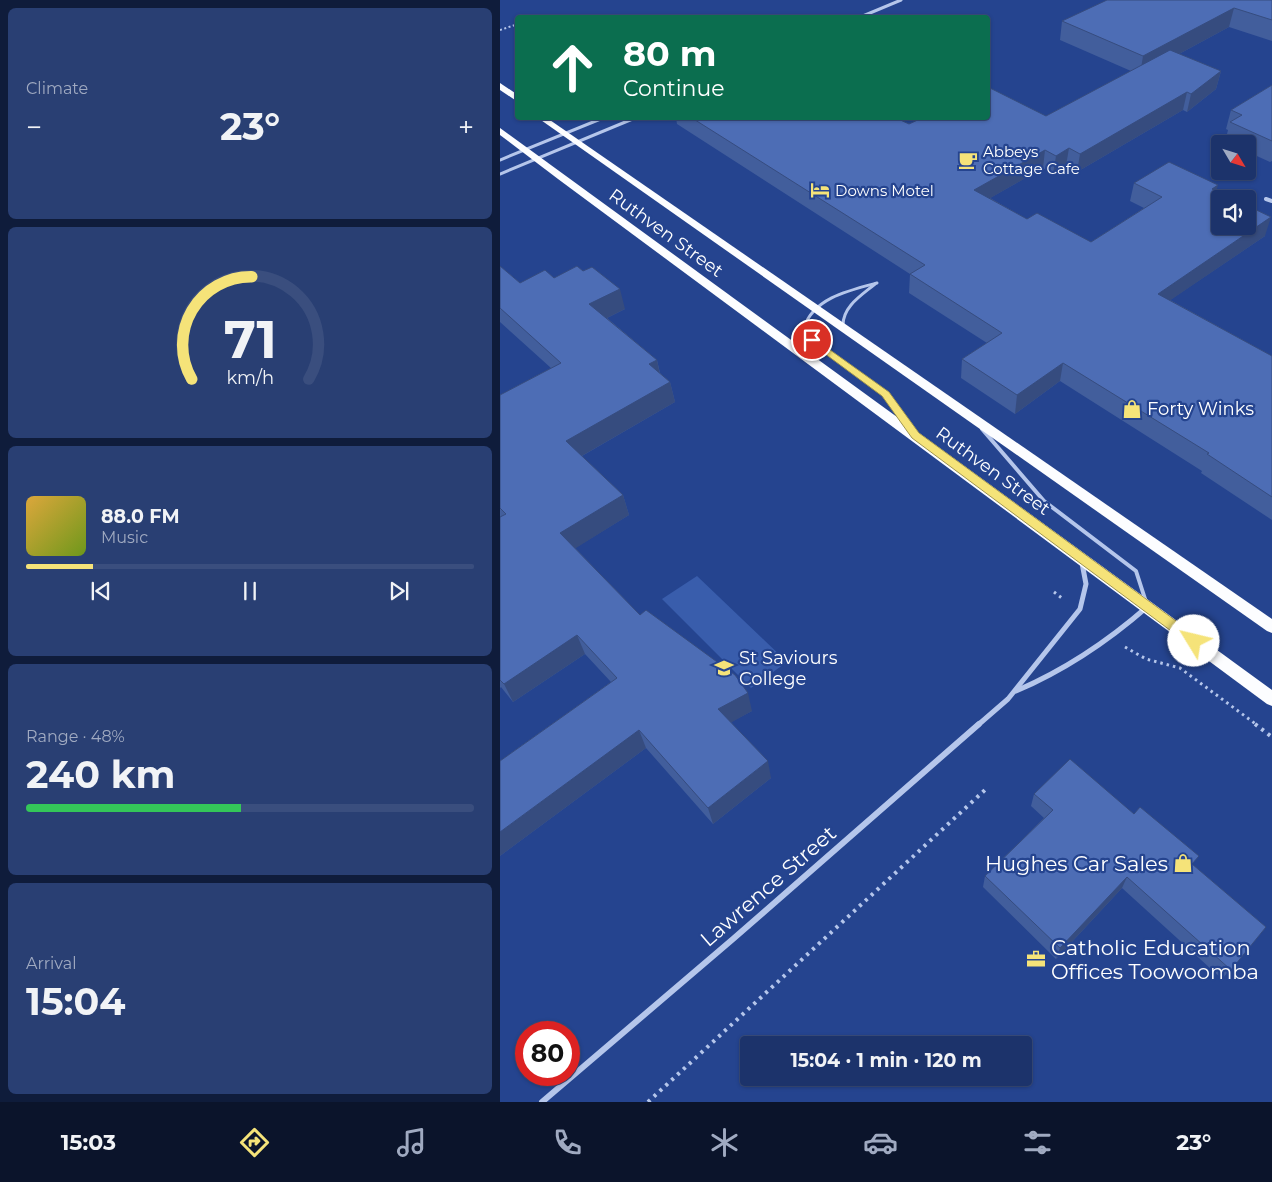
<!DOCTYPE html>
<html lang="en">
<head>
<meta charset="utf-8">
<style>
  :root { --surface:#1c336b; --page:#293f73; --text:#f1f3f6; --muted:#a0aac1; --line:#3a4e7e; --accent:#f5e379 }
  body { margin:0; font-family:Montserrat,sans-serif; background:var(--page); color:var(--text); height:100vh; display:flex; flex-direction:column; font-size:19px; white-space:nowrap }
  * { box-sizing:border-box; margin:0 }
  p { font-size:16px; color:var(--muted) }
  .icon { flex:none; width:28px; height:28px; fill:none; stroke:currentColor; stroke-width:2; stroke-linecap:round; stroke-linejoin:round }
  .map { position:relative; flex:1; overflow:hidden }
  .sheet { display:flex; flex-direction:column; gap:8px; padding:8px; background:#0f1c3b; width:500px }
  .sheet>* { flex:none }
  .hud { position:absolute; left:15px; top:15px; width:475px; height:105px; border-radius:5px; box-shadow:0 1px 4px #0004,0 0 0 1px var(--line); background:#0b6e4f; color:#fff; overflow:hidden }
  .needle { width:32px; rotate:128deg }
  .tools { position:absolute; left:711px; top:135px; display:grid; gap:10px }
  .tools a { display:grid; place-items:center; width:45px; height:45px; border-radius:5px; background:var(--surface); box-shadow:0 1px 4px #0004,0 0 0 1px var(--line); font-size:25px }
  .speed { position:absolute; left:15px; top:1021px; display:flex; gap:10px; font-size:25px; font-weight:700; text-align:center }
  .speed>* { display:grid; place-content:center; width:65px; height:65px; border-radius:50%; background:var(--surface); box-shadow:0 1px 4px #0004,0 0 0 1px var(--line); line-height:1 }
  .speed .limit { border:8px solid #d22; background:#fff; color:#111 }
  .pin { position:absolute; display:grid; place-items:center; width:42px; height:42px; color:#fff; margin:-21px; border:2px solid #fff; border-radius:50%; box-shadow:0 1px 5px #0007 }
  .me { position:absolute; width:55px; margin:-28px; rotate:306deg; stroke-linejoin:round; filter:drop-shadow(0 0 4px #0008) }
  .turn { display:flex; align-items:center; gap:18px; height:105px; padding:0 25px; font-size:22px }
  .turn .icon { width:65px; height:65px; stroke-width:2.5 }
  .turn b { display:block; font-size:35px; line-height:42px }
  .big { font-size:38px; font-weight:700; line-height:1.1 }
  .sheet .tile { flex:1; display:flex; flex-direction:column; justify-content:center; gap:8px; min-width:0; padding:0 18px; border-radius:8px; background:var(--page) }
  .sheet .dial { align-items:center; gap:0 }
  .dial svg { height:130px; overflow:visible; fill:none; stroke:var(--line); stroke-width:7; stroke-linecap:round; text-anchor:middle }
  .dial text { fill:var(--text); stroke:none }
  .song { display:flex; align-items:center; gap:15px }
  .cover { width:60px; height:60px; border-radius:8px; background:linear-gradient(135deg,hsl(40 70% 55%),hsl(80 70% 35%)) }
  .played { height:5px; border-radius:2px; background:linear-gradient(90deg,var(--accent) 15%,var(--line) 15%) }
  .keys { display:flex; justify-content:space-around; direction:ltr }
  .heat { display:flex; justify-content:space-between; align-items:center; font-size:28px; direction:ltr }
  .charge { height:8px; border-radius:4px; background:linear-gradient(90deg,#34c759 48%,var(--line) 0) }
  .trip { position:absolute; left:240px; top:1036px; width:292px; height:50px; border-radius:5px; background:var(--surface); box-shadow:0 1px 4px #0004,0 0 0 1px var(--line); font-weight:700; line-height:50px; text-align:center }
  .tabs { display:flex; height:80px; justify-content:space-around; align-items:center; background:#0b142b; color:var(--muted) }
  .tabs .icon { width:35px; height:35px }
  .tabs .active { color:var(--accent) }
  .tabs b { font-size:22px; color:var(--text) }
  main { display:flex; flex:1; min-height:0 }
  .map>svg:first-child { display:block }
  .green { fill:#395dac }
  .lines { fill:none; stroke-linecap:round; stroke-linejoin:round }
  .path-far2 { stroke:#b5c6eb; stroke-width:2; stroke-dasharray:2 2.5; stroke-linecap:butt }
  .path-far1 { stroke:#b5c6eb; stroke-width:3; stroke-dasharray:2.5 4; stroke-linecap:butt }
  .path { stroke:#b5c6eb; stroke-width:4; stroke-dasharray:3 5; stroke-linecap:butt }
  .service-far1 { stroke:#b5c6eb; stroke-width:3 }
  .service { stroke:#b5c6eb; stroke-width:4 }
  .minor-far3 { stroke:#b5c6eb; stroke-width:3 }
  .minor-far2 { stroke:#b5c6eb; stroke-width:4 }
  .minor-far1 { stroke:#b5c6eb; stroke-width:5 }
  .minor { stroke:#b5c6eb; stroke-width:6 }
  .trunk { fill:#fcfdff; fill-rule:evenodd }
  .wall { fill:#425e9c }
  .shaded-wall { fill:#364c7f }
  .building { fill:#4d6db5; stroke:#364c7f }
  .route { fill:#f5e379; stroke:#9f944f }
  .labels { text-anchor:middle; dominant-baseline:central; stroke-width:4.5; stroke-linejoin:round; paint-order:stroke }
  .far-poi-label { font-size:15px; fill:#fff; stroke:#25448f; text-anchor:start }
  .street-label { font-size:18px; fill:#fff; stroke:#25448f }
  .poi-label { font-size:18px; fill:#fff; stroke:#25448f; text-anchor:start }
  .near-poi-label { font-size:21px; fill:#fff; stroke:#25448f; text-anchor:end }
  .near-street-label { font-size:21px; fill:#fff; stroke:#25448f }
</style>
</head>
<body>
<main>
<section class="sheet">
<div class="tile"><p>Climate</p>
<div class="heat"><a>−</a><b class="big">23°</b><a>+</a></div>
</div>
<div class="tile dial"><svg viewBox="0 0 100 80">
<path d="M14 69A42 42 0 1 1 86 69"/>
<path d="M14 69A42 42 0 0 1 51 6" stroke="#f5e379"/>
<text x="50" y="56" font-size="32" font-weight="700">71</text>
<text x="50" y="72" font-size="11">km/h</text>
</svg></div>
<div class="tile">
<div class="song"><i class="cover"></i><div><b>88.0 FM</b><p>Music</p></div></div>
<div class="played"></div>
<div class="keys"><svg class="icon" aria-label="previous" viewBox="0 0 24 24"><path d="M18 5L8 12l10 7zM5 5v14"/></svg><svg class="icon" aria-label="pause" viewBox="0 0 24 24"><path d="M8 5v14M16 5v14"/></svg><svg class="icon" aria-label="next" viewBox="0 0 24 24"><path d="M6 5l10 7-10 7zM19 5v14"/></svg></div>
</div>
<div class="tile"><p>Range · 48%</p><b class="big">240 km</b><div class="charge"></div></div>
<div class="tile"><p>Arrival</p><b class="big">15:04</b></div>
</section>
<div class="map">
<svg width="772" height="1102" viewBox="0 0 772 1102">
  <rect width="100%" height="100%" fill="#25448f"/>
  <path class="green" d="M197 576 287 662 251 688 162 599Z"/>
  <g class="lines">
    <path class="path-far2" d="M0 30 18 24"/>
    <g class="path-far1">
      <path d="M554 592 563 599"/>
      <path d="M625 647 646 659 680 668 757 725"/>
    </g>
    <g class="path">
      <path d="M755 724 772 737"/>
      <path d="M148 1102 486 789"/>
    </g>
    <g class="service-far1">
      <path d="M377 283C350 290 313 298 304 328L312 340 386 394 409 426"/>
      <path d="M343 325C343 306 362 295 375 284"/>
    </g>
    <g class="service">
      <path d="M408 425 410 428"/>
      <path d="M482 429 544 501 636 571 646 602"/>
    </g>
    <g class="minor-far3">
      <path d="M358 18 401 0"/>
      <path d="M0 160 103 118"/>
      <path d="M0 174 135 118"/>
    </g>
    <path class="minor-far2" d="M766 199 772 201"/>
    <g class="minor-far1">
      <path d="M516 691C565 670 607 642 647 607"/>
      <path d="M478 725 508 699 580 609 586 584 582 563"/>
    </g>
    <path class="minor" d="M42 1102 233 939 479 724"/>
    <g class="trunk">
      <path d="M0 83 18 95V102L0 90Z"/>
      <path d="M38 118H47L772 619V633L767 631Z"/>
      <path d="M0 128 772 690V706L767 704 58 179 0 135Z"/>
    </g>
  </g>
  <g class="wall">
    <path d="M772 0V41L729 27 679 54 721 71 716 89 687 112 683 110 577 172 566 166 553 174 543 168 490 198 527 219 591 242 644 208 630 201 634 183 716 191 765 236 670 300 772 356V520L701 473 702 471 560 381 515 414 461 378 462 359 487 343 409 293 410 274 177 124 176 118H396L409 124 546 116 631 71 560 40 562 21Z"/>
    <path d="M772 85V161L770 162 748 152V144H730L725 142 728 130 726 129 731 110Z"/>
    <path d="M0 266 20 283 54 278 125 309 107 318 157 360 160 373 170 382 175 402 82 456 123 495 129 515 75 548 140 615 252 711 231 722 271 778 213 824 146 748 0 856V761L111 682 85 654 13 702 1 687 0 688V395L51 368 0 322Z"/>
    <path d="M534 794 693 865 766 927 722 979 622 888 556 959 483 887 485 876 544 818 531 806Z"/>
  </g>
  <g class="shaded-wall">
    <path d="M734 8 729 27 640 75 643 56Z"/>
    <path d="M721 71 716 89 687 112 691 94Z"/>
    <path d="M687 92 683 110 577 172 580 154Z"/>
    <path d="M569 148 566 166 553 174 556 156Z"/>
    <path d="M545 150 543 168 473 208 474 190Z"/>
    <path d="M718 185 713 203 712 189Z"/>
    <path d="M771 217 765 236 653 312 658 294Z"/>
    <path d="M120 289 125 309 95 324 89 304Z"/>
    <path d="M157 360 161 380 149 364Z"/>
    <path d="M563 363 560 381 515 414 517 395Z"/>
    <path d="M170 382 175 402 73 461 66 441Z"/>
    <path d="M123 495 129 515 68 553 60 533Z"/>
    <path d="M77 635 85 654 13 702 4 684Z"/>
    <path d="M248 693 252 711 223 727 218 709Z"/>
    <path d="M139 730 146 748 0 856V832Z"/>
    <path d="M268 761 271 778 213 824 208 808Z"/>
    <path d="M627 877 622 888 556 959 560 948Z"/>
  </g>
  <g class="building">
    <path d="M607 0H772V20L734 8 643 56 562 21Z"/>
    <path d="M670 50 721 71 691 94 687 92 580 154 569 148 556 156 545 150 474 190 527 219 537 213 591 242 662 197 634 183 669 162 718 185 712 189 732 199H720V226H748V206L771 217 658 294 772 356V497L707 454 709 453 563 363 517 395 462 359 502 333 410 274 425 265 192 118H396L409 124 422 118H488V87L546 116Z"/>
    <path d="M772 85V141L730 122 742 115 731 110Z"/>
    <path d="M0 266 20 283 45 270 54 278 77 266 83 271 92 267 120 289 89 304 157 360 149 364 170 382 66 441 123 495 60 533 140 615 146 610 235 675 248 693 218 709 268 761 208 808 139 730 0 832V761L117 678 77 635 4 684 0 680V517L6 514 0 508V395L61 363 0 308Z"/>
    <path d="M570 759 634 814 640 807 699 856 692 864 766 927 731 970 627 877 560 948 485 876 553 810 534 794Z"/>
  </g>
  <path class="route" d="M312 337 389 392 419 433 698 637 700 641 698 645H690L412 438 382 396 309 342 307 340Z"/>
  <defs>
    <g id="cafe-bare" transform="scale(1.5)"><path d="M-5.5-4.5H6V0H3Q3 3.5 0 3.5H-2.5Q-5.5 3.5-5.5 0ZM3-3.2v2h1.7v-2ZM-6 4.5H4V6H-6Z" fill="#f5e379" stroke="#25448f" stroke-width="2.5" paint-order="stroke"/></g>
    <g id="hotel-bare" transform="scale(1.5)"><path d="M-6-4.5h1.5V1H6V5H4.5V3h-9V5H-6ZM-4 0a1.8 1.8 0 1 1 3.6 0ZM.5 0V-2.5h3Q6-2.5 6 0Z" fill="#f5e379" stroke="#25448f" stroke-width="2.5" paint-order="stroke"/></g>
    <g id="shop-bare" transform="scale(1.5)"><path d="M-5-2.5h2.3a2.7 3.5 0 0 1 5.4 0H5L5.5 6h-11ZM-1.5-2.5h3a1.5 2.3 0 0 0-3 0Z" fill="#f5e379" stroke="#25448f" stroke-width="2.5" paint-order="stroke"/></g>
    <g id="school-bare" transform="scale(1.5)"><path d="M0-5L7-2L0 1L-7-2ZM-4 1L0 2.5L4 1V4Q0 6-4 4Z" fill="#f5e379" stroke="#25448f" stroke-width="2.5" paint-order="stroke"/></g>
    <g id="office-bare" transform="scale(1.5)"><path d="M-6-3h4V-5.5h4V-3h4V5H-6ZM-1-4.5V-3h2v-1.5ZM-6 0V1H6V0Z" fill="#f5e379" stroke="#25448f" stroke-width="2.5" paint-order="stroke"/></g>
  </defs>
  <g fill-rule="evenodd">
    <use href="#cafe-bare" x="468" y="160"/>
    <use href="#hotel-bare" x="320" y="190"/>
    <use href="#shop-bare" x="632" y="409"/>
    <use href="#school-bare" x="224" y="668"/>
    <use href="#shop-bare" x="683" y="863"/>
    <use href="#office-bare" x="536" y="959"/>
  </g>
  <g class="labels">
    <g class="far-poi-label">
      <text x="483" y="151">Abbeys<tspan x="483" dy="17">Cottage Cafe</tspan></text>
      <text x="335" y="190">Downs Motel</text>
    </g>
    <g class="street-label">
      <text transform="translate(166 233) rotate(36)">Ruthven Street</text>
      <text transform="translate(493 471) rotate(36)">Ruthven Street</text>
    </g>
    <g class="poi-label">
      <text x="647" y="409">Forty Winks</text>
      <text x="239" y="658">St Saviours<tspan x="239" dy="21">College</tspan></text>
    </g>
    <g class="near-poi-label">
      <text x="668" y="863">Hughes Car Sales</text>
      <text x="551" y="947" text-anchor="start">Catholic Education<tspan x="551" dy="24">Offices Toowoomba</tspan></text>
    </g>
    <g class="near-street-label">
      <text transform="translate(268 886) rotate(-41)">Lawrence Street</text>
    </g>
  </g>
</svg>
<div class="tools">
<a><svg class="needle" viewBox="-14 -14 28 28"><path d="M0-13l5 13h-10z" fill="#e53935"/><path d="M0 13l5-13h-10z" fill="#a0aac1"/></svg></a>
<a><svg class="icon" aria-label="sound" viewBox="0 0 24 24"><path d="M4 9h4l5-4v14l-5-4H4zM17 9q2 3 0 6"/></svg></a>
</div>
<div class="speed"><div class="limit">80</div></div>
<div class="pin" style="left:312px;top:340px;background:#d93025"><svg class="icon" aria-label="arrive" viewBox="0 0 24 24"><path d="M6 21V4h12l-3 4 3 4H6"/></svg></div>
<svg class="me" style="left:694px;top:641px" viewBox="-20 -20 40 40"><circle r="19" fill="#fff"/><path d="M0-13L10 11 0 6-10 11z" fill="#f5e379"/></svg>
<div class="trip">15:04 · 1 min · 120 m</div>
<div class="hud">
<div class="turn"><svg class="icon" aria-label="ahead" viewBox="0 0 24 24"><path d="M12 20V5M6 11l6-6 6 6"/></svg><div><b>80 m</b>Continue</div></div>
</div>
</div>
</main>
<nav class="tabs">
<b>15:03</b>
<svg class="icon active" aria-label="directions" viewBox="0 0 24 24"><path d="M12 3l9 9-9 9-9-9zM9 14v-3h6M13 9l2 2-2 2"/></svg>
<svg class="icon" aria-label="music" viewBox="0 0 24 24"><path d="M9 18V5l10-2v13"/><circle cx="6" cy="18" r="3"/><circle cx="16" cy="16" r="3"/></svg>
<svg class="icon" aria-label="phone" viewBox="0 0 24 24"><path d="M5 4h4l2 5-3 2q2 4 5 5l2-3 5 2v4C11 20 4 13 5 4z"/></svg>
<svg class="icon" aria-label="climate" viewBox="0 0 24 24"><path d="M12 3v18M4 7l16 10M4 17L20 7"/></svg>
<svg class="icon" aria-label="car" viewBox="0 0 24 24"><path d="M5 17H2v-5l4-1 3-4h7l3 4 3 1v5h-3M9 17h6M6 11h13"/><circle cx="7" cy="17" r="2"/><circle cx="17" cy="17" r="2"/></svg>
<svg class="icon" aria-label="filters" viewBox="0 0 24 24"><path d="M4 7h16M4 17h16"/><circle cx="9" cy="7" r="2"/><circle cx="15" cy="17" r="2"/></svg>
<b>23°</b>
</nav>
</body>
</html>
